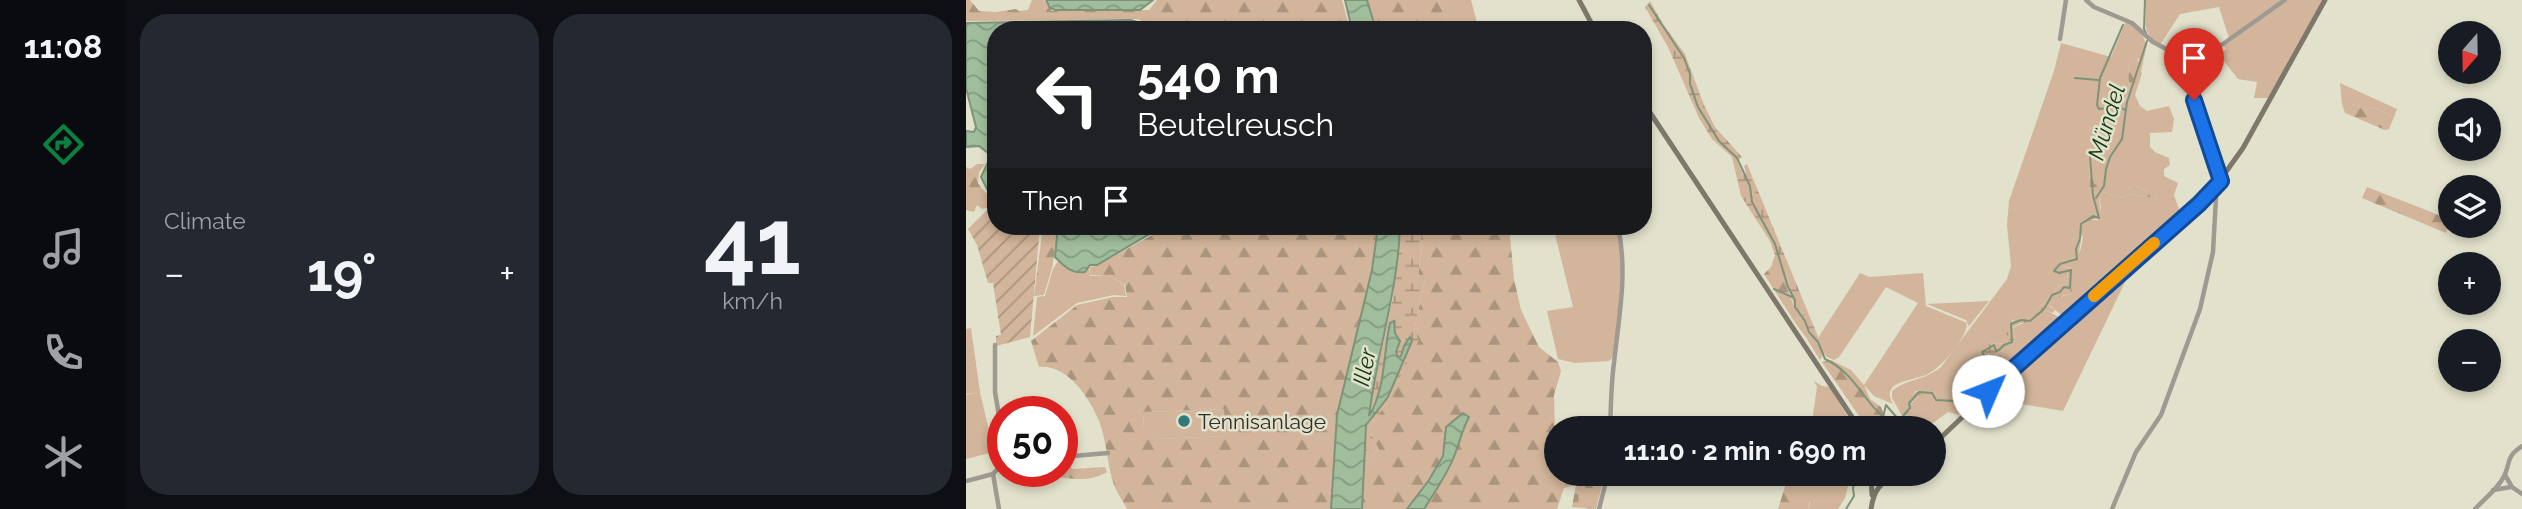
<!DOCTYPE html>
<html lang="en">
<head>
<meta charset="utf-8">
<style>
  :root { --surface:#171b24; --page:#242831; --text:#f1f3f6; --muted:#9ea1a6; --accent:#0b8043 }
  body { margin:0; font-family:Raleway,sans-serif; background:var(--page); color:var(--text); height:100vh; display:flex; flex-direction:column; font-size:26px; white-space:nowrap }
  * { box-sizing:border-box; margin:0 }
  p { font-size:23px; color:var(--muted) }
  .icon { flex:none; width:38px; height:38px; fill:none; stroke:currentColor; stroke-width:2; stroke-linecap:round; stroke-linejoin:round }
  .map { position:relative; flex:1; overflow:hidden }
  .details { display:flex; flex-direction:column; gap:14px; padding:14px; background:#0d0f14; width:840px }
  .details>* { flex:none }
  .guide { position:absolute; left:21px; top:21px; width:665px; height:214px; border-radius:28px; box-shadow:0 4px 10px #0003; background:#202124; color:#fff; overflow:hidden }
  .needle { width:46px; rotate:200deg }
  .tools { position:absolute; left:1472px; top:21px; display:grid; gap:14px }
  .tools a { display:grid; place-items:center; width:63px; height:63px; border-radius:50%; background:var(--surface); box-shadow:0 4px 10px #0003; font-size:35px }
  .speed { position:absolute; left:21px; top:396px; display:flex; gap:14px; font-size:35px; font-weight:700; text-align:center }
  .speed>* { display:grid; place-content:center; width:91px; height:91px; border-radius:50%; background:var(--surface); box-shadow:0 4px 10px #0003; line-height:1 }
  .speed .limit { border:10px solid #d22; background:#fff; color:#111 }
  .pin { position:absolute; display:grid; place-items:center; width:60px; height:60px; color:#fff; margin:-72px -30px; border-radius:50% 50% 50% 0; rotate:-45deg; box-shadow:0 0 7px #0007 }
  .pin .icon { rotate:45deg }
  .me { position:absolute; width:77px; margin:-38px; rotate:46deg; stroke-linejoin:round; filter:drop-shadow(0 0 5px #0008) }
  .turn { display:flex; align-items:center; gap:24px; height:147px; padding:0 35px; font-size:32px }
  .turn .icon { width:91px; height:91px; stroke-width:2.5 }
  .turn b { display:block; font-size:49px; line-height:60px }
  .then { display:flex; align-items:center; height:66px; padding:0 35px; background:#0003; gap:14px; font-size:26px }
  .big { font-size:52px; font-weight:700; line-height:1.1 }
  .details .card { flex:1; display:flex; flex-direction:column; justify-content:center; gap:10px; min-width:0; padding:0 24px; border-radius:28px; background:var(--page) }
  .details .dial { align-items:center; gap:0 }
  .dial b { font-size:91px; line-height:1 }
  .heat { display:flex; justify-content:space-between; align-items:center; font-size:38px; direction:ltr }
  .details .tiles { flex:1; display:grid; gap:14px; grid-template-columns:repeat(2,1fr) }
  .trip { position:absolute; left:578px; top:416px; width:402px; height:70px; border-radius:35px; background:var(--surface); box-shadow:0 4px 10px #0003; font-weight:700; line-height:70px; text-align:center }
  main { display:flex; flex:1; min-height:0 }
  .dock { display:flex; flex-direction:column; width:126px; justify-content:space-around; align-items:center; background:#090b0e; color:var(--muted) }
  .dock .icon { width:49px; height:49px }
  .dock .on { color:var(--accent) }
  .dock b { font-size:32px; color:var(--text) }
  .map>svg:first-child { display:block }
  .green { fill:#d2b59a; fill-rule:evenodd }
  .forest { fill:url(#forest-firs); fill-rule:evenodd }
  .wetland { fill:url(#wetland-marsh) }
  .cemetery { fill:url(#cemetery-stones) }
  .garden { fill:url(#garden-furrows) }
  .water { fill:url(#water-waves); stroke:#7e9379; stroke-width:2 }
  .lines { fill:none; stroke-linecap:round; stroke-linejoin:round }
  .stream { stroke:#7e9379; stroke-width:2 }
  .street { stroke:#9e9a92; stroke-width:4.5 }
  .secondary { stroke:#7e786c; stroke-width:5 }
  .route-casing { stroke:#114b97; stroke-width:18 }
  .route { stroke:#1a73e8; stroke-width:12 }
  .slow { stroke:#f59e0b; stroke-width:12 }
  .poi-dot { fill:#30797d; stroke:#e2e1cb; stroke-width:2.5 }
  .labels { text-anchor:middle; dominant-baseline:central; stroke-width:5; stroke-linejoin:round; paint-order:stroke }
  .poi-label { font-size:21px; fill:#2f2e26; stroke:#e2e1cb; text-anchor:start }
  .water-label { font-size:23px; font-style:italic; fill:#113b0e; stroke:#e2e1cb }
</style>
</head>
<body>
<main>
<nav class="dock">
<b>11:08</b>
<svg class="icon on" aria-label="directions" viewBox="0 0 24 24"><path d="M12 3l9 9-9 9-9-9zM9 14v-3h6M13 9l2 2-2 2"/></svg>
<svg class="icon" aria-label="music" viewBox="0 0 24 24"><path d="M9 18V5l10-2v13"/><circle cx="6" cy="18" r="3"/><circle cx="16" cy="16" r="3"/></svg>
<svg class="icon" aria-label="phone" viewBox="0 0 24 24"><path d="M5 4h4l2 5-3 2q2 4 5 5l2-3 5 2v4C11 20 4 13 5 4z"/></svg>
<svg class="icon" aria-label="climate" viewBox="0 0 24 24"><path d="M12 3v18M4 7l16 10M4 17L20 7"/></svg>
</nav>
<section class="details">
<div class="tiles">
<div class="card"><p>Climate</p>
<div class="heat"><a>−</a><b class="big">19°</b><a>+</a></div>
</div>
<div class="card dial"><b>41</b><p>km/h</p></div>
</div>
</section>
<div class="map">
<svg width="1556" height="509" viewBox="0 0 1556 509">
  <defs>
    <pattern id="forest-firs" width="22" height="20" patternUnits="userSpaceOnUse" patternTransform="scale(1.75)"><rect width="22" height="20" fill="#d2b59a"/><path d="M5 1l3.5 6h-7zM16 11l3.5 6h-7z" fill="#ab947d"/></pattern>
    <pattern id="wetland-marsh" width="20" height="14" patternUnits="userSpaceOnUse" patternTransform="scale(1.75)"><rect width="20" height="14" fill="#d2b59a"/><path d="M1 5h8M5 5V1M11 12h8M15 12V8" fill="none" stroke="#ab947d"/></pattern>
    <pattern id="cemetery-stones" width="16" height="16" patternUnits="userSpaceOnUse" patternTransform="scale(1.75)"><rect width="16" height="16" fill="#d2b59a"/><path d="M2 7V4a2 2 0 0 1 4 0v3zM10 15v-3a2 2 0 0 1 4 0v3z" fill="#ab947d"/></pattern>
    <pattern id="garden-furrows" width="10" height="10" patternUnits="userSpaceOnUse" patternTransform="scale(1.75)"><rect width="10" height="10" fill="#d2b59a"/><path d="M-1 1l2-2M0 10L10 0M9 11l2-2" fill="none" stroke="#ab947d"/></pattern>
    <pattern id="water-waves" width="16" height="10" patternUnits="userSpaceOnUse" patternTransform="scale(1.75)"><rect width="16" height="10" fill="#a0be9c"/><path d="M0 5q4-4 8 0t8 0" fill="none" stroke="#839b7f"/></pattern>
  </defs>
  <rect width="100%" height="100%" fill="#e2e1cb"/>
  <g class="green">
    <path d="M472 0H505L513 30H485Z"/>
    <path d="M1179 0H1317L1263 38 1253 7 1214 14 1194 45C1173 30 1182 23 1179 0Z"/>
    <path d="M1322 0H1357L1303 98H1288L1291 82 1272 79 1253 55 1260 49 1258 46Z"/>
    <path d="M1160 21C1168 27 1178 34 1179 42L1175 44 1171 63 1162 60 1163 94 1157 102H1164L1172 109 1174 106 1181 111 1203 106 1208 119 1206 132 1184 133V147L1189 152 1203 158 1204 165 1198 169V176L1212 183 1208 195 1214 212 1187 240 1098 317 1083 305 1090 298 1105 294 1104 268 1097 266 1099 263C1114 259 1115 251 1117 236L1114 234 1109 249V257L1092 264 1093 274 1102 272 1100 285 1093 286 1062 319 1046 320 1044 338 1040 343 1020 344C1011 374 1006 386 975 397H971L968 389 950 391 946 396 945 404 954 395H964L969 401 991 400 999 388 1021 370V361C1030 353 1042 350 1049 340L1047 328C1061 319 1065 327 1079 310L1093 317 1095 320 993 415 982 412 967 423 943 428 926 398V391C940 379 960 380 975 367L1041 279 1045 266 1041 225 1043 201 1088 71 1095 43 1145 57ZM1123 156 1128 185C1142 186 1158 193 1171 186L1193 199 1163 194 1157 198 1138 192 1133 196 1135 207 1132 220H1119L1131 215 1124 190Z"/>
    <path d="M1374 83 1431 109 1428 117 1407 107 1399 110 1386 104H1376Z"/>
    <path d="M587 226H651C660 269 652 314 647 357L643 361 609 363 592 359 581 311 607 307Z"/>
    <path d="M92 261 106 272 123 267 124 276 142 275 158 285 160 296 148 295 111 303 67 336 71 297 79 296 87 269Z"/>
    <path d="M894 273 903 277 957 273 960 306 1001 323C1001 338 975 368 962 374 952 379 933 380 926 388 922 393 924 398 927 404L908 396 898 385 952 303 920 287 873 357 868 360 861 357 858 353 854 360 841 339 845 337 852 338Z"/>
    <path d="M1158 273 1160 280 1097 411 1020 398Z"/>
    <path d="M1023 301 1003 326 1000 320 961 304Z"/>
    <path d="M5 328 14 392 28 452 0 459V395L9 393 0 394V329Z"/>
    <path d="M848 381 856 386 864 387 889 429H845L851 387Z"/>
    <path d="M258 409 259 436 191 439 178 430 177 412Z"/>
    <path d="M839 474H885L879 498 872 509H842L844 503Z"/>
  </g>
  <g class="forest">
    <path d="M0 0H4L13 11 30 12 50 9 53 11 62 10 66 0H78L86 11 183 10 191 0H376L384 30H183L182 18 181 24 172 19 0 21Z"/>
    <path d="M401 0H472L485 30H411Z"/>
    <path d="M1179 42 1181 44 1175 72 1176 73 1169 95 1174 106 1172 109 1164 102 1162 110 1159 111 1155 107 1163 94 1162 60 1167 58 1172 62 1173 59 1169 53 1175 44Z"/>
    <path d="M1376 104H1386L1399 110 1407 107 1428 117 1423 129 1419 130 1379 113Z"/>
    <path d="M1123 155H1126L1128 184C1144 183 1156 194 1171 186L1181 192 1188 190 1198 193 1199 196 1193 199 1163 194 1157 198 1138 192 1133 196 1135 218 1127 219 1120 222 1119 220 1131 215 1124 190Z"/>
    <path d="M11 164H19L13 172 12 183C17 190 21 196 30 195V206L16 209 11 205 8 212 0 210V167L4 169Z"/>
    <path d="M1401 187 1483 219 1480 233 1396 198Z"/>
    <path d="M77 226H90L92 231 86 268 78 295 68 296Z"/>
    <path d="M199 226H411L406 270 371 415 365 509H161C157 501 151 493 148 485 141 465 141 441 133 421 123 397 101 364 73 367L65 341 111 305 147 297H161L159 285 142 275H124V267L130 266 190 233ZM258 409 259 436 191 439 189 430H178L177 412Z"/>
    <path d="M453 226H543L548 279 555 310 573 347 592 362 595 371 588 395 590 474H611L606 486 598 488 591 509H458L489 455 494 434 503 417 480 427 477 456 463 480 441 509H396L398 461 413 450 403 430 424 397 452 340 448 331 459 279 452 278 456 246Z"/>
    <path d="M809 255 819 267 823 285 821 288 828 306 838 313 835 319 831 318 828 321 798 274 805 267Z"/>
    <path d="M865 360 885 370 898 385 904 399 915 407 924 429H898L893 416 856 362Z"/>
    <path d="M96 460H103L106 469 139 467 141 472C122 484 98 478 77 474L76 471H96Z"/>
    <path d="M823 474H839V477L848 481 842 509H812Z"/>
  </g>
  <g class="wetland">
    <path d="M684 1 697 24 719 54 738 105 749 127 776 157 771 161 777 175 780 173 778 166 781 164 853 339 845 337 841 339 828 321 831 318 835 319 838 313C824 304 829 302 821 288L823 284 819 267 813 266 804 241 775 196 766 157 746 139 733 118 702 47 679 7Z"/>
    <path d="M434 226H453L456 246 452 277 459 279 448 331 453 340 424 397 403 430 413 450 398 461 400 425 422 397 446 341 438 346 435 357H432L430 352 429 327 421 348 417 384 402 416 427 297Z"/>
    <path d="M1116 233 1112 259 1099 263 1097 266 1107 270 1109 282 1105 294C1097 295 1087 298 1083 306L1089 310 1086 313 1079 310 1066 323H1055L1047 327 1049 341C1042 350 1030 352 1022 361L1021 370 999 388 988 402 969 401 964 395H954L946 402 941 416H938C942 397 946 388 968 389L971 397C987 395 1000 384 1011 373L1005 352 1020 344 1040 343 1044 338 1039 333 1042 323 1053 318 1062 319 1093 286 1100 285 1102 273 1090 275 1088 268 1102 259 1108 258 1109 249Z"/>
  </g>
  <path class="cemetery" d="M612 474H639L630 509 606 507Z"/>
  <path class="garden" d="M30 206V226H74L64 337 30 346V336L35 335 27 283H22L11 245 2 229 21 210Z"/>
  <g class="water">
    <path d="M80 0H187L174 10H89L84 8Z"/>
    <path d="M379 0H401L410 30H386Z"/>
    <path d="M165 20 178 24 182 30H30V194L22 191 15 177 23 160 22 153 13 146 0 147V131L8 132 10 127 0 88V23Z"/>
    <path d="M92 226H197L131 265H124L119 272C105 274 98 266 89 257Z"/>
    <path d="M412 226H434C432 291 411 352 403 416 420 387 417 355 424 323L428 321 429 333 434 341 430 352 432 357 435 356 438 346 444 337 446 341 422 397 400 425 396 509H365L371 415 406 270Z"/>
    <path d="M497 413 503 417C496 430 494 441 489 454 482 473 469 492 458 509H441L463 480 477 456 480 427Z"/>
  </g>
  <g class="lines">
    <g class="stream">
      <path d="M1179 0 1178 29 1180 33"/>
      <path d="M683 5 718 58 724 74V84L732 107 753 141 771 158 784 186 786 202 809 244 822 287 829 300V307L839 321 843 332 852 342 859 359C887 372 896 398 917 417"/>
      <path d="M1109 78 1132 80"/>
      <path d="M1143 108 1133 109 1131 105 1134 78 1157 25"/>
      <path d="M1146 108 1154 107 1159 110"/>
      <path d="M1130 198 1138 186 1140 169 1144 157 1156 139 1161 102 1181 41"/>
      <path d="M808 289 826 297"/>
      <path d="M937 416 944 408 943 403 953 392 966 393 970 400 989 401 997 387 1020 369V365L1017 364 1020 358 1016 352 1028 345 1030 351 1033 350 1038 345 1046 342 1045 324 1055 320 1064 321 1078 309 1086 295 1094 292 1098 287 1104 288 1105 270 1093 273 1088 271 1094 264 1111 259 1110 249 1114 238 1115 224 1127 216 1133 218 1127 196 1124 156"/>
      <path d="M919 429 917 417 920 405 933 420"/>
      <path d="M880 509 888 496 887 488 891 474"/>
    </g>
    <g class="street">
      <path d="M1120 0 1128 7 1166 23 1187 42 1225 62"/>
      <path d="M1094 39 1100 0"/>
      <path d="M1254 180 1250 173 1240 132 1230 112 1225 62 1234 53 1257 44 1319 0"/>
      <path d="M29 345V392L37 439"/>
      <path d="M644 429C645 407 645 384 648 363 653 315 662 273 652 226"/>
      <path d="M96 457 142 453"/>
      <path d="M27 474 33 509"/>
      <path d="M1539 475 1546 487 1556 494"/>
      <path d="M0 481 27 474 37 463"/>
      <path d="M1527 490 1545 487"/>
      <path d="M633 509 642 474"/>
      <path d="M1146 509 1170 452 1195 415 1234 309 1247 252 1250 198 1247 190"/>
      <path d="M1509 509C1518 499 1534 487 1539 474 1545 460 1540 457 1556 446"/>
    </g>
    <g class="secondary">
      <path d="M613 0 629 30"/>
      <path d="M677 102 886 417 892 429"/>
      <path d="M968 444 1083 335 1247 190 1277 148 1359 0"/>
      <path d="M905 474 906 495"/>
      <path d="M905 474H919"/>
      <path d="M905 509C908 489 914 484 930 474"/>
    </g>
  </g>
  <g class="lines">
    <g class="route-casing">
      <path id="route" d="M1022 391 1233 204 1255 181 1228 100"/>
    </g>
    <use href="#route" class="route"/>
    <path class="slow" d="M1128 296 1188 243"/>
  </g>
  <circle class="poi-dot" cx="218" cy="421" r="7"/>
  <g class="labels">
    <g class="poi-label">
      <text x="232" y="421">Tennisanlage</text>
    </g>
    <g class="water-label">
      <text transform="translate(1140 122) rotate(-73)">Mündel</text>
      <text transform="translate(398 367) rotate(-78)">Iller</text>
    </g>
  </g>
</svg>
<div class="tools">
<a><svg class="needle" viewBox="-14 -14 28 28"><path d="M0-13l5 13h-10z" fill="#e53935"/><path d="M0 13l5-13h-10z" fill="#9ea1a6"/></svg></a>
<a><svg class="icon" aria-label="sound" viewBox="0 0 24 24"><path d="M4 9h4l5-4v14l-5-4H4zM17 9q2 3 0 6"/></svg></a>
<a><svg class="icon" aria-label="layers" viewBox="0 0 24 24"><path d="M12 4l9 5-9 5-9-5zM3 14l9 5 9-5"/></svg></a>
<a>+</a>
<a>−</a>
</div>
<div class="speed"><div class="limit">50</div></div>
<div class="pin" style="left:1228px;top:100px;background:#d93025"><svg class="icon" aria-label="arrive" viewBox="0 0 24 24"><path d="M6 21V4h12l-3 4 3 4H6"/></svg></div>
<svg class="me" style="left:1022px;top:391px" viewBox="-20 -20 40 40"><circle r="19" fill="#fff"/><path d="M0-13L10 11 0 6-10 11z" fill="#1a73e8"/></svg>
<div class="trip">11:10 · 2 min · 690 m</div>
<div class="guide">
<div class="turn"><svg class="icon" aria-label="left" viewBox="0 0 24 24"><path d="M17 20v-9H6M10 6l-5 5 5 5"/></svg><div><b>540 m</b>Beutelreusch</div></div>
<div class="then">Then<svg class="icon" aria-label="arrive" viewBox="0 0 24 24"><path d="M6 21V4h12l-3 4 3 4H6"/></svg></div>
</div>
</div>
</main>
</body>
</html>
